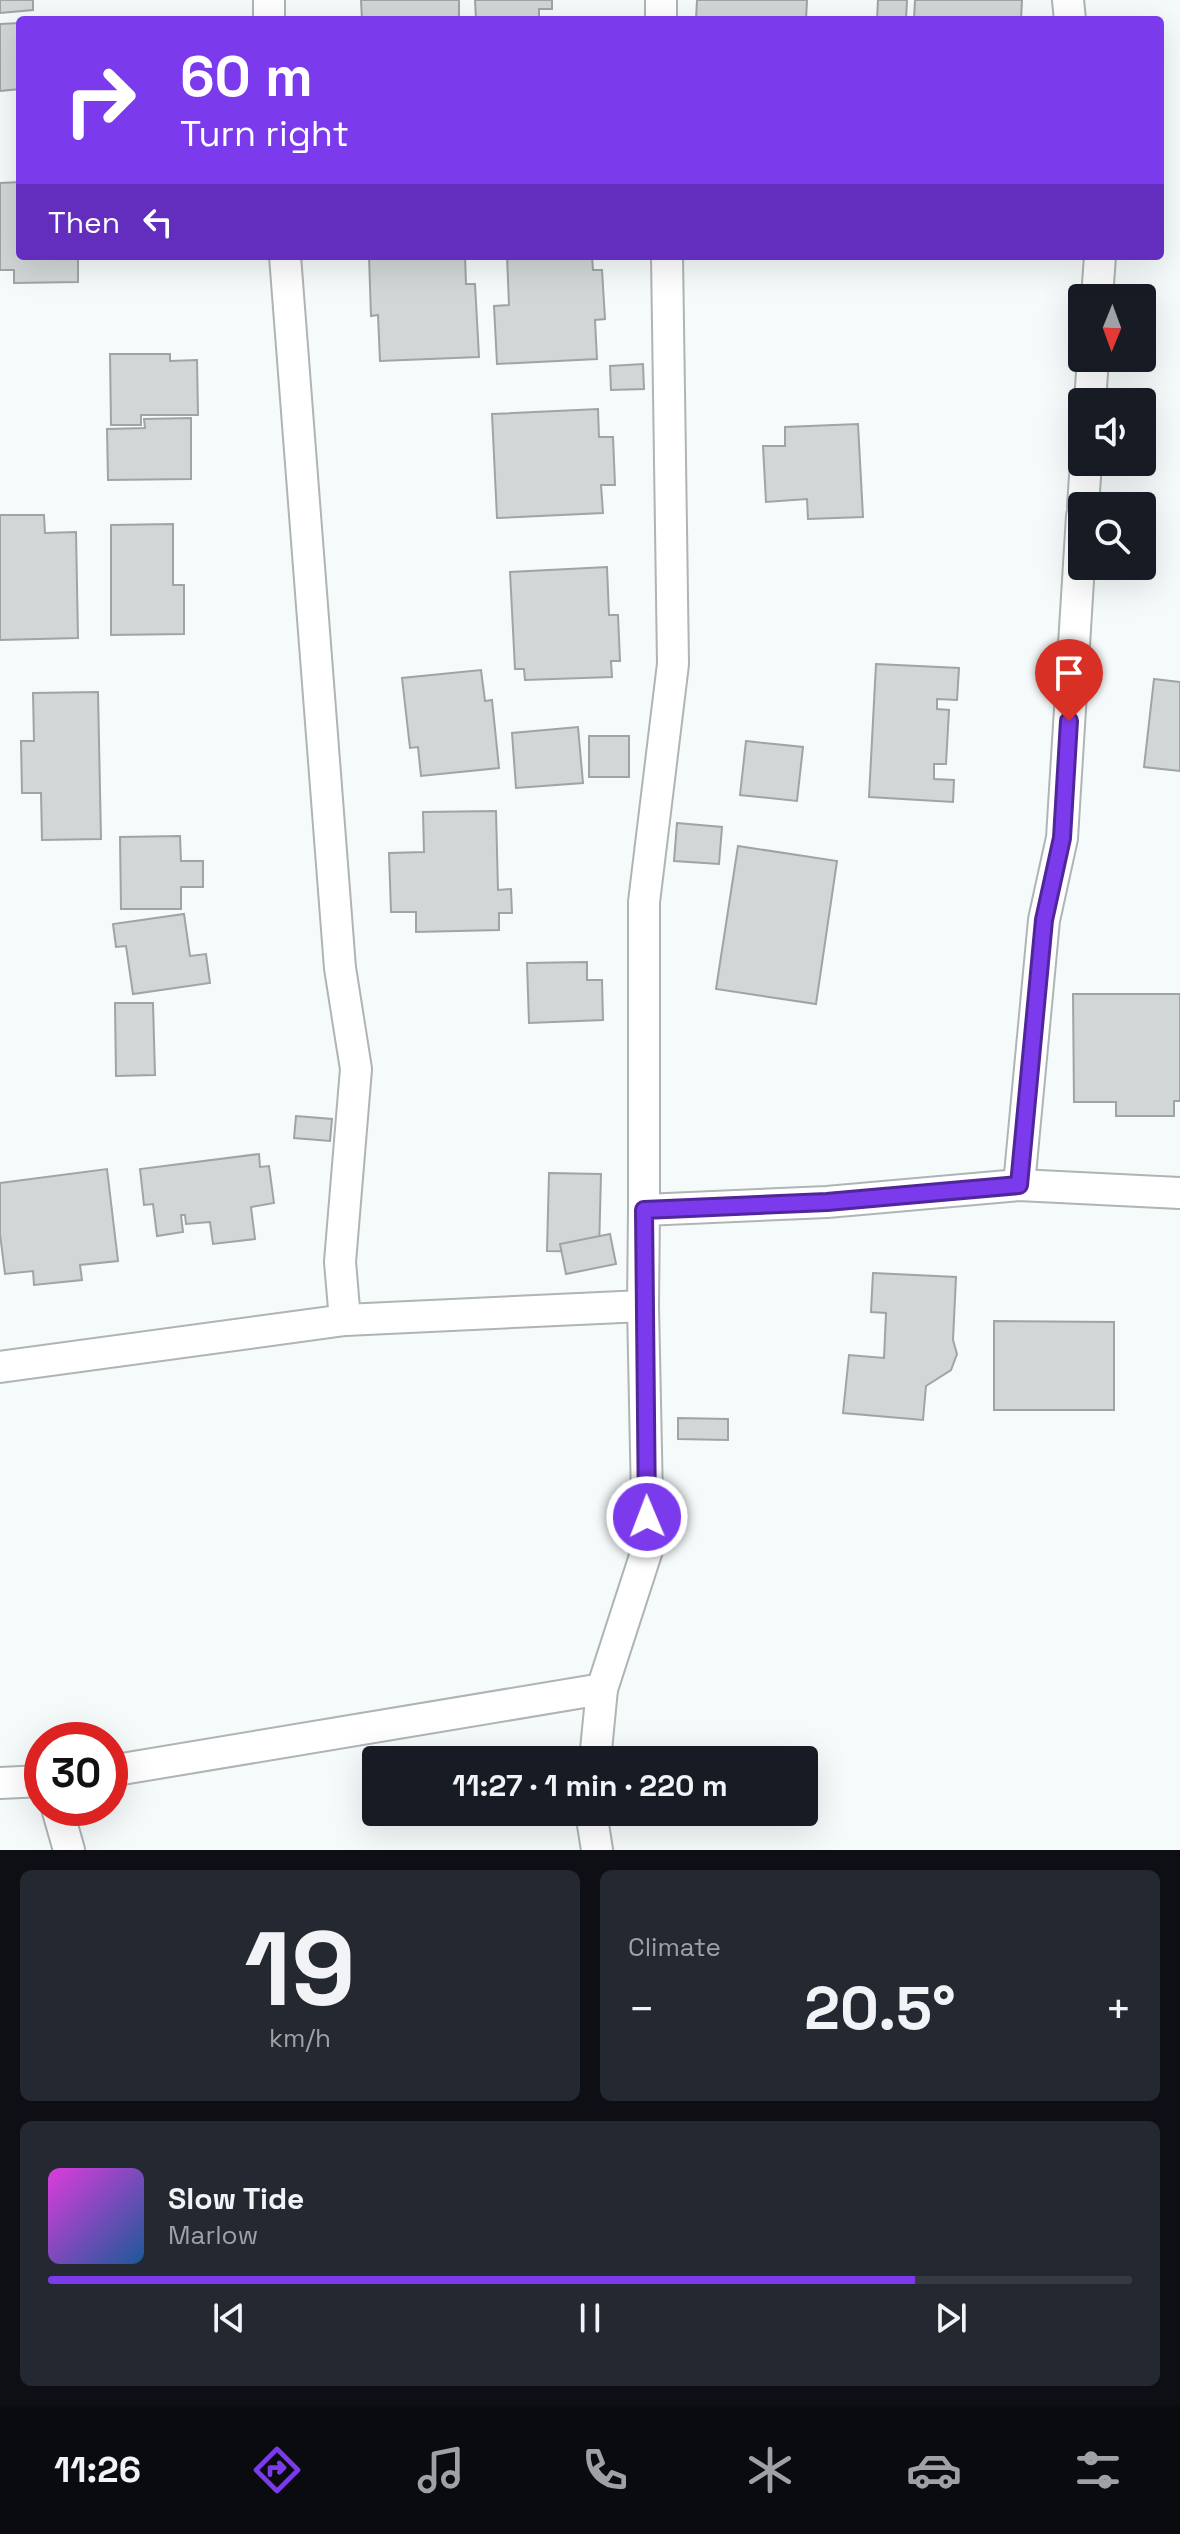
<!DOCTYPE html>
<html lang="en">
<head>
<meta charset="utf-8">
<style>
  :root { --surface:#171b24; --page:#242831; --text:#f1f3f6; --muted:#9ea1a6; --line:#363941; --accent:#7c3aed }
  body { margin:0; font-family:"Space Grotesk",sans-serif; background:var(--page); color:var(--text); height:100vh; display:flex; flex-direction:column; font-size:30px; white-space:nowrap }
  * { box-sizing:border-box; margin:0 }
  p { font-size:26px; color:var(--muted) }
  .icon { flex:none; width:44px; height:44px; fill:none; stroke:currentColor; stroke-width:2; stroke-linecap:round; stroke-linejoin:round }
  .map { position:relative; height:1850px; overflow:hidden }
  .drawer { display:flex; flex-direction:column; gap:20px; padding:20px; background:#0d0f14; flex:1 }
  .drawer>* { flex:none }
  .guide { position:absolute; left:16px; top:16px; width:1148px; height:244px; border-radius:8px; box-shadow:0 8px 32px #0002; background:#7c3aed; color:#fff; overflow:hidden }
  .needle { width:52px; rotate:181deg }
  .fabs { position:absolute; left:1068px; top:284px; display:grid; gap:16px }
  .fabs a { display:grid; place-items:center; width:88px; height:88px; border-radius:8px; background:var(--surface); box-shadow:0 8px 32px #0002; font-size:40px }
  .speed { position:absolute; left:24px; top:1722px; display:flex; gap:16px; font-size:40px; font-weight:700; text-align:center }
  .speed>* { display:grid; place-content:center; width:104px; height:104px; border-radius:50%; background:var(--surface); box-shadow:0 8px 32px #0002; line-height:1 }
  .speed .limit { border:12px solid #d22; background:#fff; color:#111 }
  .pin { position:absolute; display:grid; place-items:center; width:68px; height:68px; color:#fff; margin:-82px -34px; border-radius:50% 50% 50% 0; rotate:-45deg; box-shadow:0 0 8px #0007 }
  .pin .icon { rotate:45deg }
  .me { position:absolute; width:88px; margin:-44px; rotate:359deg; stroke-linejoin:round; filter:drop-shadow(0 0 6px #0008) }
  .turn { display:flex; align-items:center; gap:28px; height:168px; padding:0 32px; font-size:36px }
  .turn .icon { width:104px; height:104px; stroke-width:2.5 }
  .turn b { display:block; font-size:56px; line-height:68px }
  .then { display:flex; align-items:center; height:76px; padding:0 32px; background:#0003; gap:16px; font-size:30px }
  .big { font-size:60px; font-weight:800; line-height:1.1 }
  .drawer .tile { flex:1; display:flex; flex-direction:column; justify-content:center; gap:12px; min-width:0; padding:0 28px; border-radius:12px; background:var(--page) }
  .drawer .dial { align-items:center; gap:0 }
  .dial b { font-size:104px; line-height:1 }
  .song { display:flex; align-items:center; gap:24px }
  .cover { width:96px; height:96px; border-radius:12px; background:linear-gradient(135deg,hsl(300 70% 55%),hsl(210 70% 35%)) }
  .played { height:8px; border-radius:4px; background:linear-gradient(90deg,var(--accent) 80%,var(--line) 80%) }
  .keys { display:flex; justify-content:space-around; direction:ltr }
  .heat { display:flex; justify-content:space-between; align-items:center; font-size:44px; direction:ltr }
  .drawer .tiles { flex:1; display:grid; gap:20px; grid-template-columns:1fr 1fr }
  .tile:last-child { grid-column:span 2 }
  .trip { position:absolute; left:362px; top:1746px; width:456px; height:80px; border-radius:8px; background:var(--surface); box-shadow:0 8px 32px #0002; font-weight:800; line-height:80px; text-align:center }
  .dock { display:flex; height:128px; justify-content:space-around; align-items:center; background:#090b0e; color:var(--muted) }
  .dock .icon { width:56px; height:56px }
  .dock .active { color:var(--accent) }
  .dock b { font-size:36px; color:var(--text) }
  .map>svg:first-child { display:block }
  .building { fill:#d1d6d7; stroke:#9fa4a5; stroke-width:2 }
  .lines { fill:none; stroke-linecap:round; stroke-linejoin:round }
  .street-casing { stroke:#afb4b5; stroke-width:34 }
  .street { stroke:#fff; stroke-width:30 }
  .route-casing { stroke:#51269a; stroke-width:20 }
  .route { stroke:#7c3aed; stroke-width:14 }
</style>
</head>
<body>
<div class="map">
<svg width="1180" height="1850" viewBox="0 0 1180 1850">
  <rect width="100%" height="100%" fill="#f5fafb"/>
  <g class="building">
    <path d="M0 0H33V10L0 13Z"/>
    <path d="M361 0H459V20H362Z"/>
    <path d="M475 0H552V9H539V20H476Z"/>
    <path d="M697 0H807L806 20H696Z"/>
    <path d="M878 0H907L906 20H877Z"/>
    <path d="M915 0H1022L1021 20H914Z"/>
    <path d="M20 23V89L0 91V24Z"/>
    <path d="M20 182V256H78V282L14 283V270H0V183Z"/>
    <path d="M369 256H465L466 284H475L479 357 380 361 378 315 371 316Z"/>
    <path d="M507 256H592L593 270H602L605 319 595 320 597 359 497 364 494 306 509 305Z"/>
    <path d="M110 354H170V361L197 360 198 415H141V425H111Z"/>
    <path d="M643 364 644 389 611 390 610 366Z"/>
    <path d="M598 409 599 437H613L615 485H601L603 513 497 518 492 414Z"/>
    <path d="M191 418V479L108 480 107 429 145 428 144 419Z"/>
    <path d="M858 424 863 517 808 519 807 499 766 502 763 446H785V427Z"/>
    <path d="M0 515H44L45 533 76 532 78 638 0 640Z"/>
    <path d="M173 524V585H184V634L111 635V525Z"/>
    <path d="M607 567 609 615H618L620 661H611L612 677 525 680 524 669H515L510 572Z"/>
    <path d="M876 664 959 668 957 700 937 699V709L949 710 946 764H934V779L954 780 953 802 869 797Z"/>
    <path d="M481 670 485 701 492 700 499 768 421 776 418 747 410 748 402 678Z"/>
    <path d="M1154 679 1180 682V771L1144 767Z"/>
    <path d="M98 692 101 839 42 840 41 793H22L21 741H34L33 693Z"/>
    <path d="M578 727 583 783 516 788 512 733Z"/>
    <rect x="589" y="736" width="40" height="41"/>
    <path d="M746 741 803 747 797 801 740 795Z"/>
    <path d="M496 811 498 890 511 889 512 913H499V930L416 932V912H391L389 853 424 852 423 812Z"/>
    <path d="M677 823 722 827 719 864 674 861Z"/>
    <path d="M180 836 181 861H203V887H181V909H121L120 837Z"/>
    <path d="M738 846 837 861 816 1004 716 989Z"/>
    <path d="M184 914 190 956 206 954 210 983 133 994 126 946 116 947 113 924Z"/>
    <path d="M587 962V980H602L603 1020 529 1023 527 963Z"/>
    <path d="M1073 994H1180V1101H1174V1116H1116V1102H1074Z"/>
    <path d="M115 1003H153L155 1075 116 1076Z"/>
    <path d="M296 1116 332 1119 330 1141 294 1138Z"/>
    <path d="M259 1154 260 1167 269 1166 274 1203 251 1207 255 1239 213 1244 210 1222 186 1224 185 1215H181L183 1232 157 1236 153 1204 144 1205 140 1169Z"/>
    <path d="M107 1169 118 1261 80 1265 82 1280 34 1285 33 1271 5 1274 0 1234V1183Z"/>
    <path d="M549 1173 601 1174 599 1252 547 1251Z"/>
    <path d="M610 1234 616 1264 566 1274 560 1244Z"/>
    <path d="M873 1273 956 1277 953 1340 957 1354 951 1370 926 1386 923 1420 843 1413 849 1355 884 1358 886 1313 871 1312Z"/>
    <path d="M994 1321 1114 1322V1410H994Z"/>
    <path d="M678 1418 728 1419V1440L678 1439Z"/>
  </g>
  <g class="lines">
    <g class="street-casing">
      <g id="street">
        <path d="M269 0V20"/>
        <path d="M661 0V20"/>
        <path d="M1068 0 1070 20"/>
        <path d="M285 256 340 968 356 1069 340 1262 345 1320"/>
        <path d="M1097 298 1100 256"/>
        <path d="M1090 402 1093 358"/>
        <path d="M1083 506 1086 462"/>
        <path d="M1019 1185 1044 920 1062 838 1082 516"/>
        <path d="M644 1210V902L673 664 667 256"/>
        <path d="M0 1367 345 1320 643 1306 644 1210 827 1202 1019 1185 1180 1193"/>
        <path d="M595 1760 602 1689 648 1547 643 1306"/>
        <path d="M110 1771 602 1689"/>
        <path d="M0 1783 42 1781"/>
        <path d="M57 1808 69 1850"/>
        <path d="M591 1812 597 1850"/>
      </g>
    </g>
    <use href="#street" class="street"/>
  </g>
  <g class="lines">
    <g class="route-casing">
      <path id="route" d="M647 1517 644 1210 827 1202 1019 1185 1044 920 1062 838 1069 721"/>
    </g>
    <use href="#route" class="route"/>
  </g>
</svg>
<div class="fabs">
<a><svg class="needle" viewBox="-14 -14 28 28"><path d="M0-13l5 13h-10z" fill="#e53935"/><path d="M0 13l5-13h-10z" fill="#9ea1a6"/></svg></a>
<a><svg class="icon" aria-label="sound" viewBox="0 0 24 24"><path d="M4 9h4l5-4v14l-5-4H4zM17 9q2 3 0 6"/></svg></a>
<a><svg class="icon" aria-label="search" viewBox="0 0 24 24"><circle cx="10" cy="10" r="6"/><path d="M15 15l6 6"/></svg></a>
</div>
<div class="speed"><div class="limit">30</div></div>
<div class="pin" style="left:1069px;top:721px;background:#d93025"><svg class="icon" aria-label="arrive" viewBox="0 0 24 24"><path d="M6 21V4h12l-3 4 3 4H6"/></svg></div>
<svg class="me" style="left:647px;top:1517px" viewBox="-20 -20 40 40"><circle r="17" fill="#7c3aed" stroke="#fff" stroke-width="3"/><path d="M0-11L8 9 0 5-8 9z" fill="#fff"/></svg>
<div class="trip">11:27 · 1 min · 220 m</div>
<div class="guide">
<div class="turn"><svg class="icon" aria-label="right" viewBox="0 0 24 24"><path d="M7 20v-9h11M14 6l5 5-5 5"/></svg><div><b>60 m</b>Turn right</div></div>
<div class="then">Then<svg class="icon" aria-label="left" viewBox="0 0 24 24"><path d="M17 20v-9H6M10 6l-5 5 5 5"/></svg></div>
</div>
</div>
<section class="drawer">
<div class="tiles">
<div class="tile dial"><b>19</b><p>km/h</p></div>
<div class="tile"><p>Climate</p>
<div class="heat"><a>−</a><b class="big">20.5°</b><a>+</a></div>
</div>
<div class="tile">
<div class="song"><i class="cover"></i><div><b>Slow Tide</b><p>Marlow</p></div></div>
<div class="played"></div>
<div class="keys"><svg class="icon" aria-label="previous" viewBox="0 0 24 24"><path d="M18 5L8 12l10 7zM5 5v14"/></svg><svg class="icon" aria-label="pause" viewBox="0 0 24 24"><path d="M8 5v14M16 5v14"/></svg><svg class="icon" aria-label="next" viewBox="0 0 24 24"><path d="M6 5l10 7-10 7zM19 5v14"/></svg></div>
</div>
</div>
</section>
<nav class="dock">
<b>11:26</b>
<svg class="icon active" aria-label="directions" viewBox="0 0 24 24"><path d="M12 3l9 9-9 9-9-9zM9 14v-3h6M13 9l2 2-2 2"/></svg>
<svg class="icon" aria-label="music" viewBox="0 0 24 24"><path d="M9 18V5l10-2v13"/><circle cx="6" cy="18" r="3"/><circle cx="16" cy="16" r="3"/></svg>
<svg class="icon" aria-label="phone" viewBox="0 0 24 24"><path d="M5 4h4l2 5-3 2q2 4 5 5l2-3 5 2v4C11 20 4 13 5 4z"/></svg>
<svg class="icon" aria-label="climate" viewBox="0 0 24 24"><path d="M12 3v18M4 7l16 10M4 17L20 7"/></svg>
<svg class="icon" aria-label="car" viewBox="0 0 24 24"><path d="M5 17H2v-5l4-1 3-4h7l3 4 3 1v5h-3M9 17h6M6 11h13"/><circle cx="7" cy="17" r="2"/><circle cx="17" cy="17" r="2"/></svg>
<svg class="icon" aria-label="filters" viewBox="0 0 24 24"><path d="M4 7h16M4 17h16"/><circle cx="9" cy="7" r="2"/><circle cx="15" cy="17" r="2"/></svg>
</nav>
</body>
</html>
